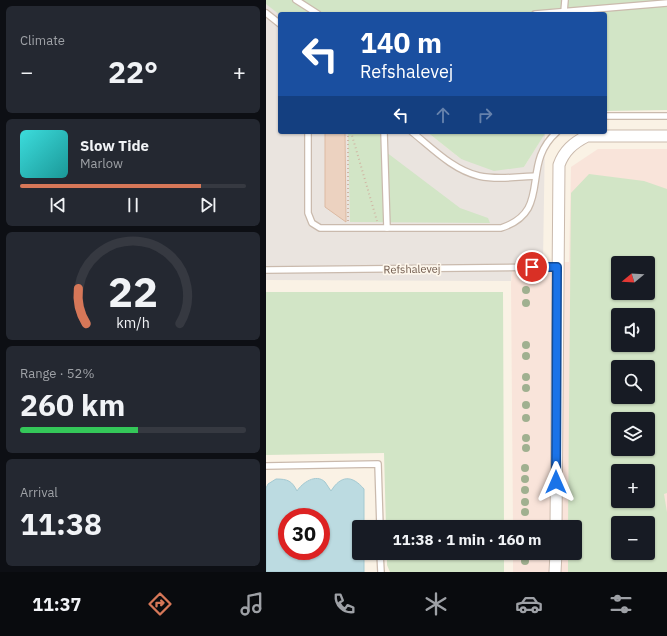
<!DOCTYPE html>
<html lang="en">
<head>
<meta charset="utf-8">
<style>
  :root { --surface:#171b24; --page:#242831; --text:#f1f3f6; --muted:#9ea1a6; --line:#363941; --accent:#d67758 }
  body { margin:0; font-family:"IBM Plex Sans",sans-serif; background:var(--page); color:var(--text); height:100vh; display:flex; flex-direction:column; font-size:15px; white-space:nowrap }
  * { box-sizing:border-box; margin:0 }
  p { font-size:13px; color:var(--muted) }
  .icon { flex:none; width:22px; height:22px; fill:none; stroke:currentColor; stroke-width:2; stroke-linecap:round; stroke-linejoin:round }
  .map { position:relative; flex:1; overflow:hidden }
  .drawer { display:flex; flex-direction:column; gap:6px; padding:6px; background:#0d0f14; width:266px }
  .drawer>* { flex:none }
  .hud { position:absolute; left:12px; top:12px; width:329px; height:122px; border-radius:4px; box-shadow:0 1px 3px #0004; background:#1a4fa0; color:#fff; overflow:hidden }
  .needle { width:26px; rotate:252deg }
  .tools { position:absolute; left:345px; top:256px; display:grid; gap:8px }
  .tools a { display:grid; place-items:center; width:44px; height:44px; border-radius:4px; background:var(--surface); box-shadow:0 1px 3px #0004; font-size:20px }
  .speed { position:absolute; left:12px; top:508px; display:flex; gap:8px; font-size:20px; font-weight:700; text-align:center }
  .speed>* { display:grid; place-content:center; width:52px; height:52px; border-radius:50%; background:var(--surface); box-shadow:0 1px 3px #0004; line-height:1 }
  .speed .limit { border:6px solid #d22; background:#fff; color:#111 }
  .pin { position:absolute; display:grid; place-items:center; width:34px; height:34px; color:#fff; margin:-17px; border:2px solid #fff; border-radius:50%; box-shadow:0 1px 4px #0007 }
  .me { position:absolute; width:44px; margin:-22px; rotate:0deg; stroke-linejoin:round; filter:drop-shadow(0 0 3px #0008) }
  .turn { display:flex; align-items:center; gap:14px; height:84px; padding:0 16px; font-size:18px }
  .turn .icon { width:52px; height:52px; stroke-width:2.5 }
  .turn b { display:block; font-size:28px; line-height:34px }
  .lanes { display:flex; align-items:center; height:38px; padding:0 16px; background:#0003; justify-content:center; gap:20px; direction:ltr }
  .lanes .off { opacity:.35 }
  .big { font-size:30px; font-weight:800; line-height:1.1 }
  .drawer .card { flex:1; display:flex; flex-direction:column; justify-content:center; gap:6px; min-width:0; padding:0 14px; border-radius:6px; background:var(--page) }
  .drawer .dial { align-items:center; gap:0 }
  .dial svg { height:104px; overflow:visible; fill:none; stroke:var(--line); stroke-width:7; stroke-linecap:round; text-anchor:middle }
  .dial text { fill:var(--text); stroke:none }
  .song { display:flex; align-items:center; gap:12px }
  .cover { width:48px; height:48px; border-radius:6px; background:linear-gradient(135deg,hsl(180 70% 55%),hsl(180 70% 35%)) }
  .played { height:4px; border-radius:2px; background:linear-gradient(90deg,var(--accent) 80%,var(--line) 80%) }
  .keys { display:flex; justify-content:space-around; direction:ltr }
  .heat { display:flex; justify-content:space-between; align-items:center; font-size:22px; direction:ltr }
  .charge { height:6px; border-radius:3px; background:linear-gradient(90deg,#34c759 52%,var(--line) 0) }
  .trip { position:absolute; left:86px; top:520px; width:230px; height:40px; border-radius:4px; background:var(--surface); box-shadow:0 1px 3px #0004; font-weight:800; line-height:40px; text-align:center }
  .tabs { display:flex; height:64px; justify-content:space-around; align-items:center; background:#090b0e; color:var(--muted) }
  .tabs .icon { width:28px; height:28px }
  .tabs .current { color:var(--accent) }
  .tabs b { font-size:18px; color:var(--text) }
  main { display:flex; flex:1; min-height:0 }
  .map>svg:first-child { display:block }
  .commercial { fill:#f9e4da; fill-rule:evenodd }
  .industrial { fill:#eae4df }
  .green { fill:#d2e5c6; fill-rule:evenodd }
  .water { fill:#bcdbe1; stroke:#a4c9d1; fill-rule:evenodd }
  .building { fill:#ecd2c0; stroke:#ddbaa2 }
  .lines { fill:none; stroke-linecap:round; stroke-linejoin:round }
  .lane-casing { stroke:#cabaad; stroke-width:8 }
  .street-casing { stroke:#cabaad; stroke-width:13 }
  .path { stroke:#d0b6a4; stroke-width:2; stroke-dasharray:1 3; stroke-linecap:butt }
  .lane { stroke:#fff; stroke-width:5.5 }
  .street { stroke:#fff; stroke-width:11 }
  .tree { fill:#a0b090 }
  .route-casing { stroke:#114b97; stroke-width:10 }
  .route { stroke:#1a73e8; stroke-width:7 }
  .labels { text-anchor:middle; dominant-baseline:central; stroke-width:3.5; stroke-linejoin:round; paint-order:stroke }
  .street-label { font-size:11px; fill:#705a4d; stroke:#fdf6eb }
</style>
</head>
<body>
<main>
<section class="drawer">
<div class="card"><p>Climate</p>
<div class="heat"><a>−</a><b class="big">22°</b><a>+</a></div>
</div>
<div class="card">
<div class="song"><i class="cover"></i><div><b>Slow Tide</b><p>Marlow</p></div></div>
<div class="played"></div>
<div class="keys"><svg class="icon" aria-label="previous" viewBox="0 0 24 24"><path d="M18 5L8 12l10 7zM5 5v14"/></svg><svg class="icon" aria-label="pause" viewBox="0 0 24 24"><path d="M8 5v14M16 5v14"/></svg><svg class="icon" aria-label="next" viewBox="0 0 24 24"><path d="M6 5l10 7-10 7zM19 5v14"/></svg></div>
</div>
<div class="card dial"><svg viewBox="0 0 100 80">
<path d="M14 69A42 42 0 1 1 86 69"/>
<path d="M14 69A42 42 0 0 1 8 42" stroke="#d67758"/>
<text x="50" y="56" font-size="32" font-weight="700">22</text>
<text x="50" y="72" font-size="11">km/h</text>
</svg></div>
<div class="card"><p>Range · 52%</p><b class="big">260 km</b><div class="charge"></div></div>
<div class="card"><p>Arrival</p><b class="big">11:38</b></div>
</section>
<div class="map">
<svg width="401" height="572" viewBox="0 0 401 572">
  <rect width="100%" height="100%" fill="#faf2e5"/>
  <path class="commercial" d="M332 149H401V572H247V553H309V527H247L245 284 247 263 303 262 305 167ZM352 263H382V293H352ZM352 315H382V345H352ZM352 367H382V397H352ZM352 419H382V449H352ZM352 471H382V501H352ZM352 523H382V553H352Z"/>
  <path class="industrial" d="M0 3 14 14V132H161L195 159 258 167 279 133 277 263H247L245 281 0 280Z"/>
  <g class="green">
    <path d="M0 0H401V110L339 111V14L14 15 0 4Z"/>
    <path d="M82 132H116V149L194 208 222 218 224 223 84 222Z"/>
    <path d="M161 132H280L258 167 228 171 195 159Z"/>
    <path d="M323 174 378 181 401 189V493L398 494 401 512V572H302V553H309V527H302L305 193ZM352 263H382V293H352ZM352 315H382V345H352ZM352 367H382V397H352ZM352 419H382V449H352ZM352 471H382V501H352ZM352 523H382V553H352Z"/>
    <path d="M0 292H237L238 527H120L118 453 0 455Z"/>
    <path d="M121 553H238V572H124L121 565Z"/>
  </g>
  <path class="water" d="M10 479C22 479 26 481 31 491 36 483 50 473 59 482 61 485 63 488 65 491 75 475 86 475 98 489V527H93V553H98V572H0V488L2 484ZM21 517H55V551H21Z"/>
  <path class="building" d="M59 132H79L80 222 59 207Z"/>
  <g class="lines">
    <g class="lane-casing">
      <g id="lane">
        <path d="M30 0 52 14"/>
        <path d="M298 12 299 0"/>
        <path d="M0 13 14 24"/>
        <path d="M269 14 401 3"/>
        <path d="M339 116H401"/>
        <path d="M42 132V213L46 223 54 228H235C288 211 253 165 291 132"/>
        <path d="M118 132 121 228"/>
        <path d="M146 132C166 148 187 170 213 176 231 180 251 177 269 176"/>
        <path d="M0 270 291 267"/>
        <path d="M0 466 112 464 114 527"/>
        <path d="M114 553 115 572"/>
      </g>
    </g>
    <g class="street-casing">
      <g id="street">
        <path d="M290 527 293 165C298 151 307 143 321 136H401"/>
        <path d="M289 572 290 553"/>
      </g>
    </g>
    <g class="path">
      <path d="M82 132V221"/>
      <path d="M85 132 111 221"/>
    </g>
    <use href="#lane" class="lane"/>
    <use href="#street" class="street"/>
  </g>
  <g class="tree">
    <circle cx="260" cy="290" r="4"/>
    <circle cx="260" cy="303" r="4"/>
    <circle cx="260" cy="345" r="4"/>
    <circle cx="260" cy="356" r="4"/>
    <circle cx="260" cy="377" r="4"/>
    <circle cx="260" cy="388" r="4"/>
    <circle cx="260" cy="405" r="4"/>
    <circle cx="260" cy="418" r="4"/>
    <circle cx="260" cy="438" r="4"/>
    <circle cx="260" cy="448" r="4"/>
    <circle cx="259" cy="468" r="4"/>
    <circle cx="259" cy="479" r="4"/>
    <circle cx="259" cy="490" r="4"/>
    <circle cx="259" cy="502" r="4"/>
    <circle cx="259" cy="512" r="4"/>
    <circle cx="259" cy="561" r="4"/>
  </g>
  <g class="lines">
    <g class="route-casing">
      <path id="route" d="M266 267H291L290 482"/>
    </g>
    <use href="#route" class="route"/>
  </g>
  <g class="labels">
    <g class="street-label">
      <text transform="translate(146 269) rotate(-1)">Refshalevej</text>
    </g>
  </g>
</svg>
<div class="tools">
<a><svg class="needle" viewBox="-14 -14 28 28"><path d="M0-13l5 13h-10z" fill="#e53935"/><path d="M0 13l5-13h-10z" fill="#9ea1a6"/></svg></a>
<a><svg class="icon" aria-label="sound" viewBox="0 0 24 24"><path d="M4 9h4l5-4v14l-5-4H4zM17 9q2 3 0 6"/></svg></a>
<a><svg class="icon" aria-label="search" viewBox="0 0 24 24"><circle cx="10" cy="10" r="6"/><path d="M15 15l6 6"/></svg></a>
<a><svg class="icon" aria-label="layers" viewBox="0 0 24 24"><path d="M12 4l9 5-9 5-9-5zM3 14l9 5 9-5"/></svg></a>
<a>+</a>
<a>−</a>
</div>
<div class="speed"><div class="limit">30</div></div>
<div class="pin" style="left:266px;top:267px;background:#d93025"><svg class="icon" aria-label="arrive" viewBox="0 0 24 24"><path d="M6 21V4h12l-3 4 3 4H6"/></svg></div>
<svg class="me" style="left:290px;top:482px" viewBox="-20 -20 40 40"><path d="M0-17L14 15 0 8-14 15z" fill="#1a73e8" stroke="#fff" stroke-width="4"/></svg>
<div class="trip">11:38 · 1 min · 160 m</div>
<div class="hud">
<div class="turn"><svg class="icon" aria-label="left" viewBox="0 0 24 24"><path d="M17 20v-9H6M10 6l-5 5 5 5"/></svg><div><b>140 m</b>Refshalevej</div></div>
<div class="lanes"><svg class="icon" aria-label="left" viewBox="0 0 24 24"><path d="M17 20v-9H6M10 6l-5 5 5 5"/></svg><svg class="icon off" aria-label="ahead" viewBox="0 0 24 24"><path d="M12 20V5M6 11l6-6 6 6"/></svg><svg class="icon off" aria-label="right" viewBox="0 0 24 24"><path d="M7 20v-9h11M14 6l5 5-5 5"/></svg></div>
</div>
</div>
</main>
<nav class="tabs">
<b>11:37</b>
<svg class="icon current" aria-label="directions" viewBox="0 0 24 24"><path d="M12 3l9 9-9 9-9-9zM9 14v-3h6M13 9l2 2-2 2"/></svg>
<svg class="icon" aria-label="music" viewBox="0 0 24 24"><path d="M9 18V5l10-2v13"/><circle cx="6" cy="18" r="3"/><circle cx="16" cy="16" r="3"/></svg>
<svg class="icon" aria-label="phone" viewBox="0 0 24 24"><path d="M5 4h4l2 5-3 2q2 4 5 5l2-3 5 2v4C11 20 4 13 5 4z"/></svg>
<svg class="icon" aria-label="climate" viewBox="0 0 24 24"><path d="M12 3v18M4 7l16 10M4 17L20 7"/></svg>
<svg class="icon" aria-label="car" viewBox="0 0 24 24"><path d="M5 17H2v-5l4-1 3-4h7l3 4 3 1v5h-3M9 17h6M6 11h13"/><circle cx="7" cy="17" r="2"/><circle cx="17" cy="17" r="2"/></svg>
<svg class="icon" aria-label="filters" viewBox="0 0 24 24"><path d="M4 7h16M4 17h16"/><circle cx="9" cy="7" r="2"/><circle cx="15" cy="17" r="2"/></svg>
</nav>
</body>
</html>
